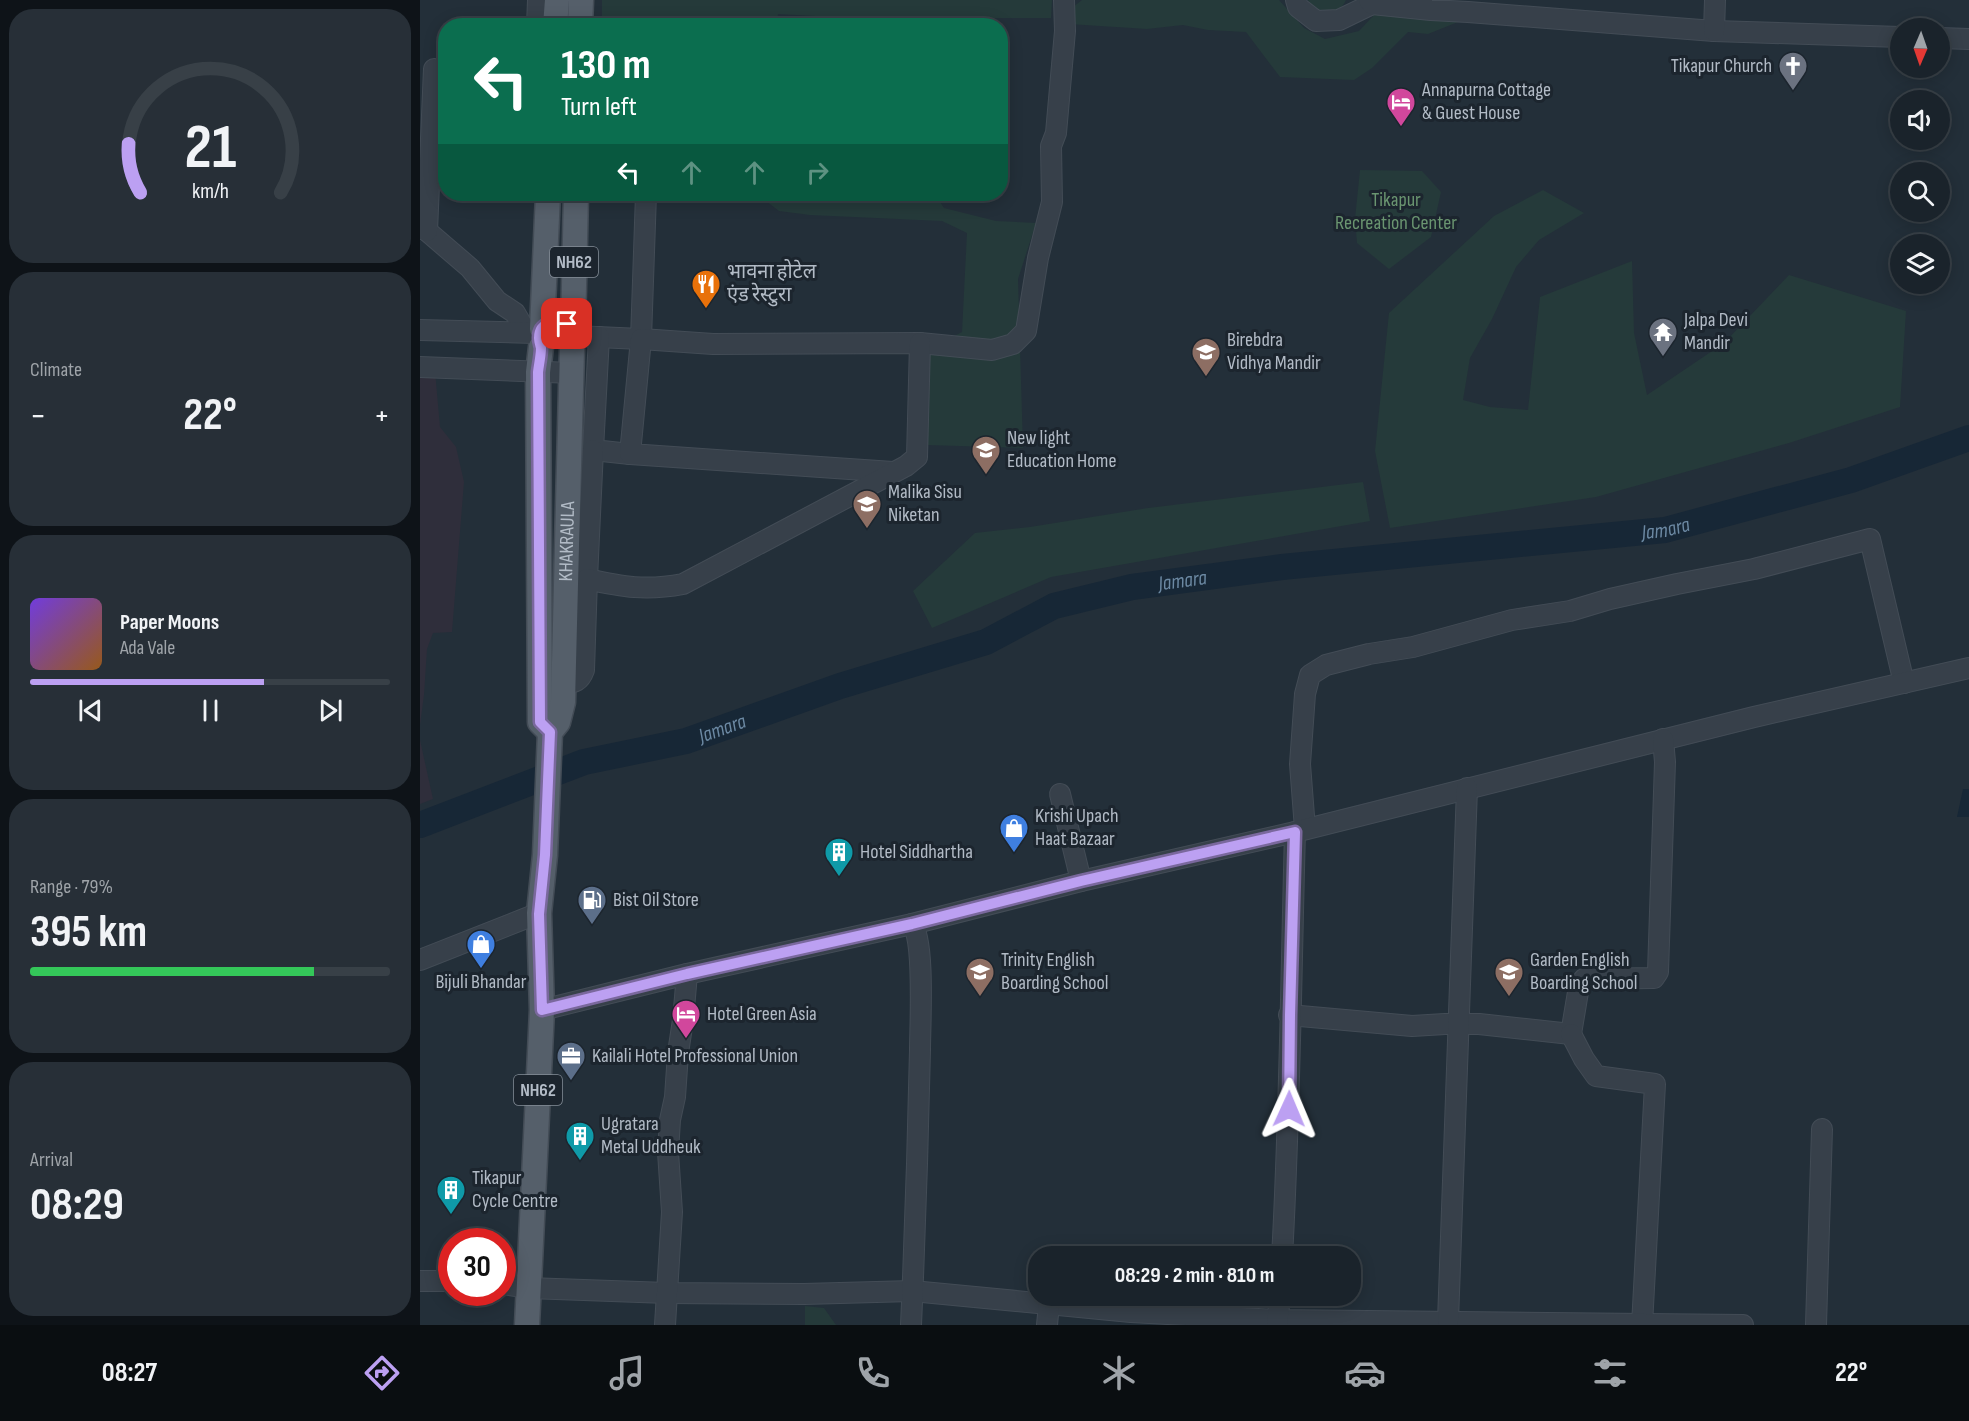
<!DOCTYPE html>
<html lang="en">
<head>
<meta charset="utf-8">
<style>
  :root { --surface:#1a232b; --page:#272f37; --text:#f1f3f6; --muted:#9fa4a9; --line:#384047; --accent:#bca0f2 }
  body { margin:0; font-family:"Sofia Sans Condensed","Noto Sans Devanagari",sans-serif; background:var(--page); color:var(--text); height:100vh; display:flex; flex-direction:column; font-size:22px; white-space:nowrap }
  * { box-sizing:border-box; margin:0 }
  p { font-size:20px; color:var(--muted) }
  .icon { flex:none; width:33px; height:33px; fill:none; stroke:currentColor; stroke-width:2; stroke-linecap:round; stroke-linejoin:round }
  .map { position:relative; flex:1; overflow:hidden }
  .drawer { display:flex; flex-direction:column; gap:9px; padding:9px; background:#0e1318; width:420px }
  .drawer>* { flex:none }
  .banner { position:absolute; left:18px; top:18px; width:570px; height:183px; border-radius:24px; box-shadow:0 3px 15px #0003,0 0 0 2px var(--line); background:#0b6e4f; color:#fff; overflow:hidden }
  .needle { width:39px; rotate:182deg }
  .buttons { position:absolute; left:1470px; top:18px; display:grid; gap:12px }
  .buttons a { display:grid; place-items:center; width:60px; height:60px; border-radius:50%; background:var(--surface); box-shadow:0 3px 15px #0003,0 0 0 2px var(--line); font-size:30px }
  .speed { position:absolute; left:18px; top:1228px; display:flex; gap:12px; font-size:30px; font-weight:700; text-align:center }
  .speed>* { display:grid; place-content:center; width:78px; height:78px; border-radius:50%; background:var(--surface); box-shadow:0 3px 15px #0003,0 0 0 2px var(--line); line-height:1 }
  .speed .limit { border:9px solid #d22; background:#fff; color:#111 }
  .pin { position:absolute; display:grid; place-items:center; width:51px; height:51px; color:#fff; margin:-26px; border-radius:12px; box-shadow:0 3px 9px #0006 }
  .me { position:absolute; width:66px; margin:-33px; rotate:1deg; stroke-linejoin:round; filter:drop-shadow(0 0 4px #0008) }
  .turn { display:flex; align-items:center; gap:21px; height:126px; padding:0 24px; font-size:27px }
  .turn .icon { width:78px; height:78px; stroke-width:2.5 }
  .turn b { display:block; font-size:42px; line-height:51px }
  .lanes { display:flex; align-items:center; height:57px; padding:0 24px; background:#0003; justify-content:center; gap:30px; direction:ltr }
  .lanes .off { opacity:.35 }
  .big { font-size:45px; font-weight:700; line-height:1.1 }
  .drawer .card { flex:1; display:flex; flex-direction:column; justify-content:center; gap:9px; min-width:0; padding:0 21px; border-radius:24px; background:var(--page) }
  .drawer .dial { align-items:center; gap:0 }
  .dial svg { height:156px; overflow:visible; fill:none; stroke:var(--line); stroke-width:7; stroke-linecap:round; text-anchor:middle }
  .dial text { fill:var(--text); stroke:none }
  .song { display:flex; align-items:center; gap:18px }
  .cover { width:72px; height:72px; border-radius:9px; background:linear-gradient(135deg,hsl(260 70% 55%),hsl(30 70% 35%)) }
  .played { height:6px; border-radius:3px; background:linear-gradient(90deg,var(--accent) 65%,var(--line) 65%) }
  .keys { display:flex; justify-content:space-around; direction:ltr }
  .heat { display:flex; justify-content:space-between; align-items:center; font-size:33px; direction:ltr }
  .charge { height:9px; border-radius:4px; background:linear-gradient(90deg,#34c759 79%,var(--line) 0) }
  .trip { position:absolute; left:608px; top:1246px; width:333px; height:60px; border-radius:24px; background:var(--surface); box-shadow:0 3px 15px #0003,0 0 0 2px var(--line); font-weight:700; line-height:60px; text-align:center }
  .tabs { display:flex; height:96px; justify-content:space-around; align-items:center; background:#0a0e11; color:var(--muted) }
  .tabs .icon { width:42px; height:42px }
  .tabs .on { color:var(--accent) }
  .tabs b { font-size:27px; color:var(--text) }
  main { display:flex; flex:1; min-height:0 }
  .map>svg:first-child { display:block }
  .medical { fill:#2f2e3b }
  .green { fill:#253a3a }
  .water { fill:#172736 }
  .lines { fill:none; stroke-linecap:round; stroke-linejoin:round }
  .river { stroke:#172736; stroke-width:26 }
  .minor-casing { stroke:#434c56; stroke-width:22 }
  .major-casing { stroke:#434c56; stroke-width:27 }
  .minor { stroke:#37404a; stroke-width:20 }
  .major { stroke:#555f6a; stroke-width:24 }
  .route-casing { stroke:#7a689d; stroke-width:15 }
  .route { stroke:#bca0f2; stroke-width:10 }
  .labels { text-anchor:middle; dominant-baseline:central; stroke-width:6; stroke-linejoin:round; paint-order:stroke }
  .shield { fill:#1c252e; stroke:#858e98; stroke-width:1.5 }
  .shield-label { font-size:18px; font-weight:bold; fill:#b2bbc6 }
  .poi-label { font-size:20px; fill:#b2bbc6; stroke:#1c252e; text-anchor:start }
  .park-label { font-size:20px; fill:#6a9570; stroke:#1c252e }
  .street-label { font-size:20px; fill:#b2bbc6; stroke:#1c252e }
  .water-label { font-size:21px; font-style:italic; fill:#6c89a3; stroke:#1c252e }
</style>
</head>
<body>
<main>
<section class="drawer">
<div class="card dial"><svg viewBox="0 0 100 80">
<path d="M14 69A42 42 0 1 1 86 69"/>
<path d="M14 69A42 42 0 0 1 8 44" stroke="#bca0f2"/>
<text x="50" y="56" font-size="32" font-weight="700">21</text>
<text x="50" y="72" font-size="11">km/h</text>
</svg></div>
<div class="card"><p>Climate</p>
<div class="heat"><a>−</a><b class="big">22°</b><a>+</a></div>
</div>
<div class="card">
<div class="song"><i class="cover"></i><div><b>Paper Moons</b><p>Ada Vale</p></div></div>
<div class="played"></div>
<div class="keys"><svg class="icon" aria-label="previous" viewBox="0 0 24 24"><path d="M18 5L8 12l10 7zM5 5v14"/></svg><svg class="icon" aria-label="pause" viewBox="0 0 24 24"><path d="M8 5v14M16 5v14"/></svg><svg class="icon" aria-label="next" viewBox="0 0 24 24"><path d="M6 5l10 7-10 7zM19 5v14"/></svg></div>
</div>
<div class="card"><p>Range · 79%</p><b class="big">395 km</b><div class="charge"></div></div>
<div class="card"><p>Arrival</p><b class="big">08:29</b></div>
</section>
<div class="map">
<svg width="1549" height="1325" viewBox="0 0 1549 1325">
  <rect width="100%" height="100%" fill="#232f39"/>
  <g class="medical">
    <path d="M0 370 15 371 20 427 36 447 44 482 32 632 13 633 7 649 4 695 0 725Z"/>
    <path d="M0 740 13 799 0 804Z"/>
  </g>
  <g class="green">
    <path d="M182 0H632L631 18H576L494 26H432V18L358 14 357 25 182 26Z"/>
    <path d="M662 0H859L884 28 905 39 939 31 954 15H1005L1038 22 1008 34 988 32 952 68 934 80 860 77 826 32 788 30 763 25 727 29 649 24 648 11Z"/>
    <path d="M888 0H926C918 18 896 17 888 0Z"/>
    <path d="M940 170 1002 171 1021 192 1011 237 969 269 937 243 935 219Z"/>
    <path d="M1123 190 1164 213 1119 240 1096 267 1072 319 1050 358 1043 400 1070 407 1108 410 1120 297 1212 261 1214 333 1227 395 1304 343 1369 275 1486 311 1480 407 1369 443 1176 497 970 528 955 451 969 313 1074 216Z"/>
    <path d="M345 194H517V197L524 208 576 221 616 223 598 279 603 448 506 445 508 350 542 332 547 233 522 221 390 215 359 211 346 201Z"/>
    <path d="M943 482 950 521 631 577 512 628 493 591 555 533 610 527 728 508Z"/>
    <path d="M385 1306 404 1308 416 1325H385Z"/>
  </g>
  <path class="water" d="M1543 789H1549V817H1537Z"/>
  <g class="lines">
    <path class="river" id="s1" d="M0 825 164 762 266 741 420 686 566 642 634 606 712 587 862 567 1245 530 1431 480 1549 438"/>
    <g class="minor-casing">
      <g id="minor">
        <path d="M876 0 878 7 896 21 919 20 952 4"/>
        <path d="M949 0 952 4 1011 10 1048 12 1294 31 1480 37"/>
        <path d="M117 26 118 0"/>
        <path d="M1294 31 1295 0"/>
        <path d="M1520 38 1549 39"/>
        <path d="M0 227 7 231 50 268 77 301 95 313 106 332"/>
        <path d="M7 231 14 69"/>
        <path d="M0 330 114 333"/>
        <path d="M155 336 221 339 226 194"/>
        <path d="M179 337 173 450 210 454"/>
        <path d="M0 367 153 373"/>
        <path d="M473 472 210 454 221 339 293 344 500 343 572 350 593 344 606 331 618 258 632 202 631 146 636 133 645 31 644 0"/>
        <path d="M167 579 173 450"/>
        <path d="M143 683C155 683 160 681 164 670L167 579C203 587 226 591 263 584L486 466 497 457 500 343"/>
        <path d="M640 794 661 881"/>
        <path d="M885 829 880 764 885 694 890 675 906 665 949 654 993 647 1092 620 1150 611 1190 599 1257 584 1334 569 1450 539 1484 683"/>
        <path d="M0 960 119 913"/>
        <path d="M122 1010 267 974 492 924 661 881 875 832 1334 717 1549 668"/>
        <path d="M869 1015 992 1026 1025 1024H1059L1151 1034 1159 986 1164 979 1234 978 1238 972 1245 762 1243 739"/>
        <path d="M1151 1034 1164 1059 1176 1076 1235 1084 1222 1325"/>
        <path d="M862 1257C870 1115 871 974 875 832"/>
        <path d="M0 1281H32"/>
        <path d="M82 1284 108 1288 247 1293 384 1294 492 1291 711 1312 857 1320 1323 1325"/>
        <path d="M1028 1321 1047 788"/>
        <path d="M245 1325 252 1212 248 1152 250 1120 255 1097 258 1053 263 1020 267 974"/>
        <path d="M491 1325C495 1234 498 1142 500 1050 500 1025 505 941 492 924"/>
        <path d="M627 1325 629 1304"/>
        <path d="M857 1325 860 1296"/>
        <path d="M1396 1325 1402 1129"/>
      </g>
    </g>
    <g class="major-casing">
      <g id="major">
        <path d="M135 26 137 0"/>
        <path d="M160 26 161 0"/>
        <path d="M122 329 128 194"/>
        <path d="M153 331 156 194"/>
        <path d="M121 347 118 372 120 722 130 732"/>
        <path id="s2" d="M107 1325 122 1010 119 913 125 855 130 732 138 722 143 702 152 349"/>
      </g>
    </g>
    <use href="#minor" class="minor"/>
    <use href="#major" class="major"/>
  </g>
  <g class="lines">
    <g class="route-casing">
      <path id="route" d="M147 324C135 320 119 322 119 338 119 341 120 344 121 348 121 355 119 364 118 372L120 722 130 732 125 855 119 914 122 1010 267 974 492 924 661 881 875 832 870 1015 869 1109"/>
    </g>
    <use href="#route" class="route"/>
  </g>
  <defs>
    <g id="church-pin" transform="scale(1.5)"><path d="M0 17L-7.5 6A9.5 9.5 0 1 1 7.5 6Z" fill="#6b7280" stroke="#1c252e"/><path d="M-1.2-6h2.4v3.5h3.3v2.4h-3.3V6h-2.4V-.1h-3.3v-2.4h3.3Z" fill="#fff"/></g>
    <g id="hotel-pin" transform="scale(1.5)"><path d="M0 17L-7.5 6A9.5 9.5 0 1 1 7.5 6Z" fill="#d1479c" stroke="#1c252e"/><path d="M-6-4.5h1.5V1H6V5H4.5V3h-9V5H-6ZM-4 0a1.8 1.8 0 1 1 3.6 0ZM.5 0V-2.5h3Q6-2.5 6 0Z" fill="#fff"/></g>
    <g id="restaurant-pin" transform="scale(1.5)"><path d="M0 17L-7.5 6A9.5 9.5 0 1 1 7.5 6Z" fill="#e8710a" stroke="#1c252e"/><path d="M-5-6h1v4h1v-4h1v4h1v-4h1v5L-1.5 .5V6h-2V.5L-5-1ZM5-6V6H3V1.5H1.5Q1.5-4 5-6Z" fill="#fff"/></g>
    <g id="temple-pin" transform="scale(1.5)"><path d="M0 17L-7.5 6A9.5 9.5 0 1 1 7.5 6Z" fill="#6b7280" stroke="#1c252e"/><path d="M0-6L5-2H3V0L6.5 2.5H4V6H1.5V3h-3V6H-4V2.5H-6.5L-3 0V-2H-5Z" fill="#fff"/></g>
    <g id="school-pin" transform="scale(1.5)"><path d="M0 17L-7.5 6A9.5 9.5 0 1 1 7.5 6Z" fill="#8d6e63" stroke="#1c252e"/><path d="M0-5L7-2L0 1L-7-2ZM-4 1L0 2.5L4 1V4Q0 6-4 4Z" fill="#fff"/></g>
    <g id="shop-pin" transform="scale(1.5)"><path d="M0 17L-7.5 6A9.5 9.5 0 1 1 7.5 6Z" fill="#3f7fe0" stroke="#1c252e"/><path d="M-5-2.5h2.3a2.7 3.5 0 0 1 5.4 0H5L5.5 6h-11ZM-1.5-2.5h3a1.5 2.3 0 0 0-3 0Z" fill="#fff"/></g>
    <g id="building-pin" transform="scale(1.5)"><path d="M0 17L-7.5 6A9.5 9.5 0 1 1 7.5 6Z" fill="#0f9aa8" stroke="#1c252e"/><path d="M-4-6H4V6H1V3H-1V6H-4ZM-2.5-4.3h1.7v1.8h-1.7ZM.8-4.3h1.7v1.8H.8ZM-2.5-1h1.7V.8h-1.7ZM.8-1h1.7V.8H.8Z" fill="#fff"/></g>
    <g id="fuel-pin" transform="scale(1.5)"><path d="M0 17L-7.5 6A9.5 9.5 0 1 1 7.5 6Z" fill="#5c6f8a" stroke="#1c252e"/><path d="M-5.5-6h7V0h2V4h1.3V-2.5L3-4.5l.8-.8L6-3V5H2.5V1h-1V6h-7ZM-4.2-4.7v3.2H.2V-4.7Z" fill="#fff"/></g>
    <g id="office-pin" transform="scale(1.5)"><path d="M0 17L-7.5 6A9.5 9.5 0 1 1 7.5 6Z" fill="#5c6f8a" stroke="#1c252e"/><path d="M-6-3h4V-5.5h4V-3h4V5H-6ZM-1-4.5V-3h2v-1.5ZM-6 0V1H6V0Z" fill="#fff"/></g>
  </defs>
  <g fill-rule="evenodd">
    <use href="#church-pin" x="1373" y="66"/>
    <use href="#hotel-pin" x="981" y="102"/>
    <use href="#restaurant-pin" x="286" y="284"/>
    <use href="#temple-pin" x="1243" y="332"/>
    <use href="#school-pin" x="786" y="352"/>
    <use href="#school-pin" x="566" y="450"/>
    <use href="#school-pin" x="447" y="504"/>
    <use href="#shop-pin" x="594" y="828"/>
    <use href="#building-pin" x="419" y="852"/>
    <use href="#fuel-pin" x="172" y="900"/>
    <use href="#shop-pin" x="61" y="944"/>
    <use href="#school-pin" x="560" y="972"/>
    <use href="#school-pin" x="1089" y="972"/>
    <use href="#hotel-pin" x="266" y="1014"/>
    <use href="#office-pin" x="151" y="1056"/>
    <use href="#building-pin" x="160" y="1136"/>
    <use href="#building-pin" x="31" y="1190"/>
  </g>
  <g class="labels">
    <g class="shield">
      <rect x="130" y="247" width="48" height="30" rx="4.5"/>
      <rect x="94" y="1075" width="48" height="30" rx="4.5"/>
    </g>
    <g class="shield-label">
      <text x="154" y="262">NH62</text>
      <text x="118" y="1090">NH62</text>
    </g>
    <g class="poi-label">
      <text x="1352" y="66" text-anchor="end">Tikapur Church</text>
      <text x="1002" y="90">Annapurna Cottage<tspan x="1002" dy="23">&amp; Guest House</tspan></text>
      <text x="307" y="272">भावना होटेल<tspan x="307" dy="23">एंड रेस्टुरा</tspan></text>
      <text x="1264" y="320">Jalpa Devi<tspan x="1264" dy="23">Mandir</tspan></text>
      <text x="807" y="340">Birebdra<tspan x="807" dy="23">Vidhya Mandir</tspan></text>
      <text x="587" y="438">New light<tspan x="587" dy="23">Education Home</tspan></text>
      <text x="468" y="492">Malika Sisu<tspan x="468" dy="23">Niketan</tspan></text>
      <text x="615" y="816">Krishi Upach<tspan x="615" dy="23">Haat Bazaar</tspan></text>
      <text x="440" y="852">Hotel Siddhartha</text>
      <text x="193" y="900">Bist Oil Store</text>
      <text x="581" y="960">Trinity English<tspan x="581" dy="23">Boarding School</tspan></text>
      <text x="1110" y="960">Garden English<tspan x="1110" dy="23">Boarding School</tspan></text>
      <text x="61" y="982" text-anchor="middle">Bijuli Bhandar</text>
      <text x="287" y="1014">Hotel Green Asia</text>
      <text x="172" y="1056">Kailali Hotel Professional Union</text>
      <text x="181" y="1124">Ugratara<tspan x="181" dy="23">Metal Uddheuk</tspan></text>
      <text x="52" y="1178">Tikapur<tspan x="52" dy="23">Cycle Centre</tspan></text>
    </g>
    <g class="park-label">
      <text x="976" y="200">Tikapur<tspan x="976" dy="23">Recreation Center</tspan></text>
    </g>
    <g class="street-label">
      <text stroke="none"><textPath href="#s2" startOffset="788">KHAKRAULA</textPath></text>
    </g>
    <g class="water-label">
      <text stroke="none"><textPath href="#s1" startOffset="1290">Jamara</textPath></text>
      <text stroke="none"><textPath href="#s1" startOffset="804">Jamara</textPath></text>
      <text stroke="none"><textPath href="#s1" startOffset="318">Jamara</textPath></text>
    </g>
  </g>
</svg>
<div class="buttons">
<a><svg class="needle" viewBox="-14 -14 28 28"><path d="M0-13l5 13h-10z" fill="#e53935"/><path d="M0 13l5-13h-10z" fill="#9fa4a9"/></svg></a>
<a><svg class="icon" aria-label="sound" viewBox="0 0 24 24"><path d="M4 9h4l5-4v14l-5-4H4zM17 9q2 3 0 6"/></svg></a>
<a><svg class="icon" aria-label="search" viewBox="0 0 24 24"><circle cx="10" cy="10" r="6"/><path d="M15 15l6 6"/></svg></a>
<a><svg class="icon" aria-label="layers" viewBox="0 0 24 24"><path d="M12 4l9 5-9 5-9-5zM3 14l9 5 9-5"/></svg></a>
</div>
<div class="speed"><div class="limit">30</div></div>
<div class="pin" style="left:147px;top:324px;background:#d93025"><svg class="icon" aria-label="arrive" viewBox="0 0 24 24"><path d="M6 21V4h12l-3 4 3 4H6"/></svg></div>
<svg class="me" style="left:869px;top:1109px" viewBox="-20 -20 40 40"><path d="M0-17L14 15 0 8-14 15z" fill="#bca0f2" stroke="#fff" stroke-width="4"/></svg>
<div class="trip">08:29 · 2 min · 810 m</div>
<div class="banner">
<div class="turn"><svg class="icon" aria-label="left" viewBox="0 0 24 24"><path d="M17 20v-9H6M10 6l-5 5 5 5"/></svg><div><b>130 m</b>Turn left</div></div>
<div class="lanes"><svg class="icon" aria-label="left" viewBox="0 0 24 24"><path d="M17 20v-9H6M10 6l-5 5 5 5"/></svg><svg class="icon off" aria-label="ahead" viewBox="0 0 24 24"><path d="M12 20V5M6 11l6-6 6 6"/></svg><svg class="icon off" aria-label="ahead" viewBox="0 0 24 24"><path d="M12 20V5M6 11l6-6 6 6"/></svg><svg class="icon off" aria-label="right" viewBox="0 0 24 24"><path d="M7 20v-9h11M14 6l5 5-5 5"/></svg></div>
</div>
</div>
</main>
<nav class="tabs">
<b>08:27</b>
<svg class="icon on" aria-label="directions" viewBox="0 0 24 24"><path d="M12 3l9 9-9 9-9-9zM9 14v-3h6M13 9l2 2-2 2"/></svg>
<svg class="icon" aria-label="music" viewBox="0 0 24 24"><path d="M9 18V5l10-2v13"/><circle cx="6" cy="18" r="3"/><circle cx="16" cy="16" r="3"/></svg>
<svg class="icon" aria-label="phone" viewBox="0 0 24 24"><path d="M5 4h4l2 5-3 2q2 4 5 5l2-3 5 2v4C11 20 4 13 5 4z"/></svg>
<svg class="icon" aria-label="climate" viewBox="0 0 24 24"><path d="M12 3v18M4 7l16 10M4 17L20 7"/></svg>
<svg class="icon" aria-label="car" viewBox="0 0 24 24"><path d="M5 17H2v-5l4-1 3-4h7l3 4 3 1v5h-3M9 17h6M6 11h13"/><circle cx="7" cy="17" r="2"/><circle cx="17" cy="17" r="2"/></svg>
<svg class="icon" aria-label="filters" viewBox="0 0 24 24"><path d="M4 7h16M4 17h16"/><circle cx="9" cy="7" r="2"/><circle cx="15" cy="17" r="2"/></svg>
<b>22°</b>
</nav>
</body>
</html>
